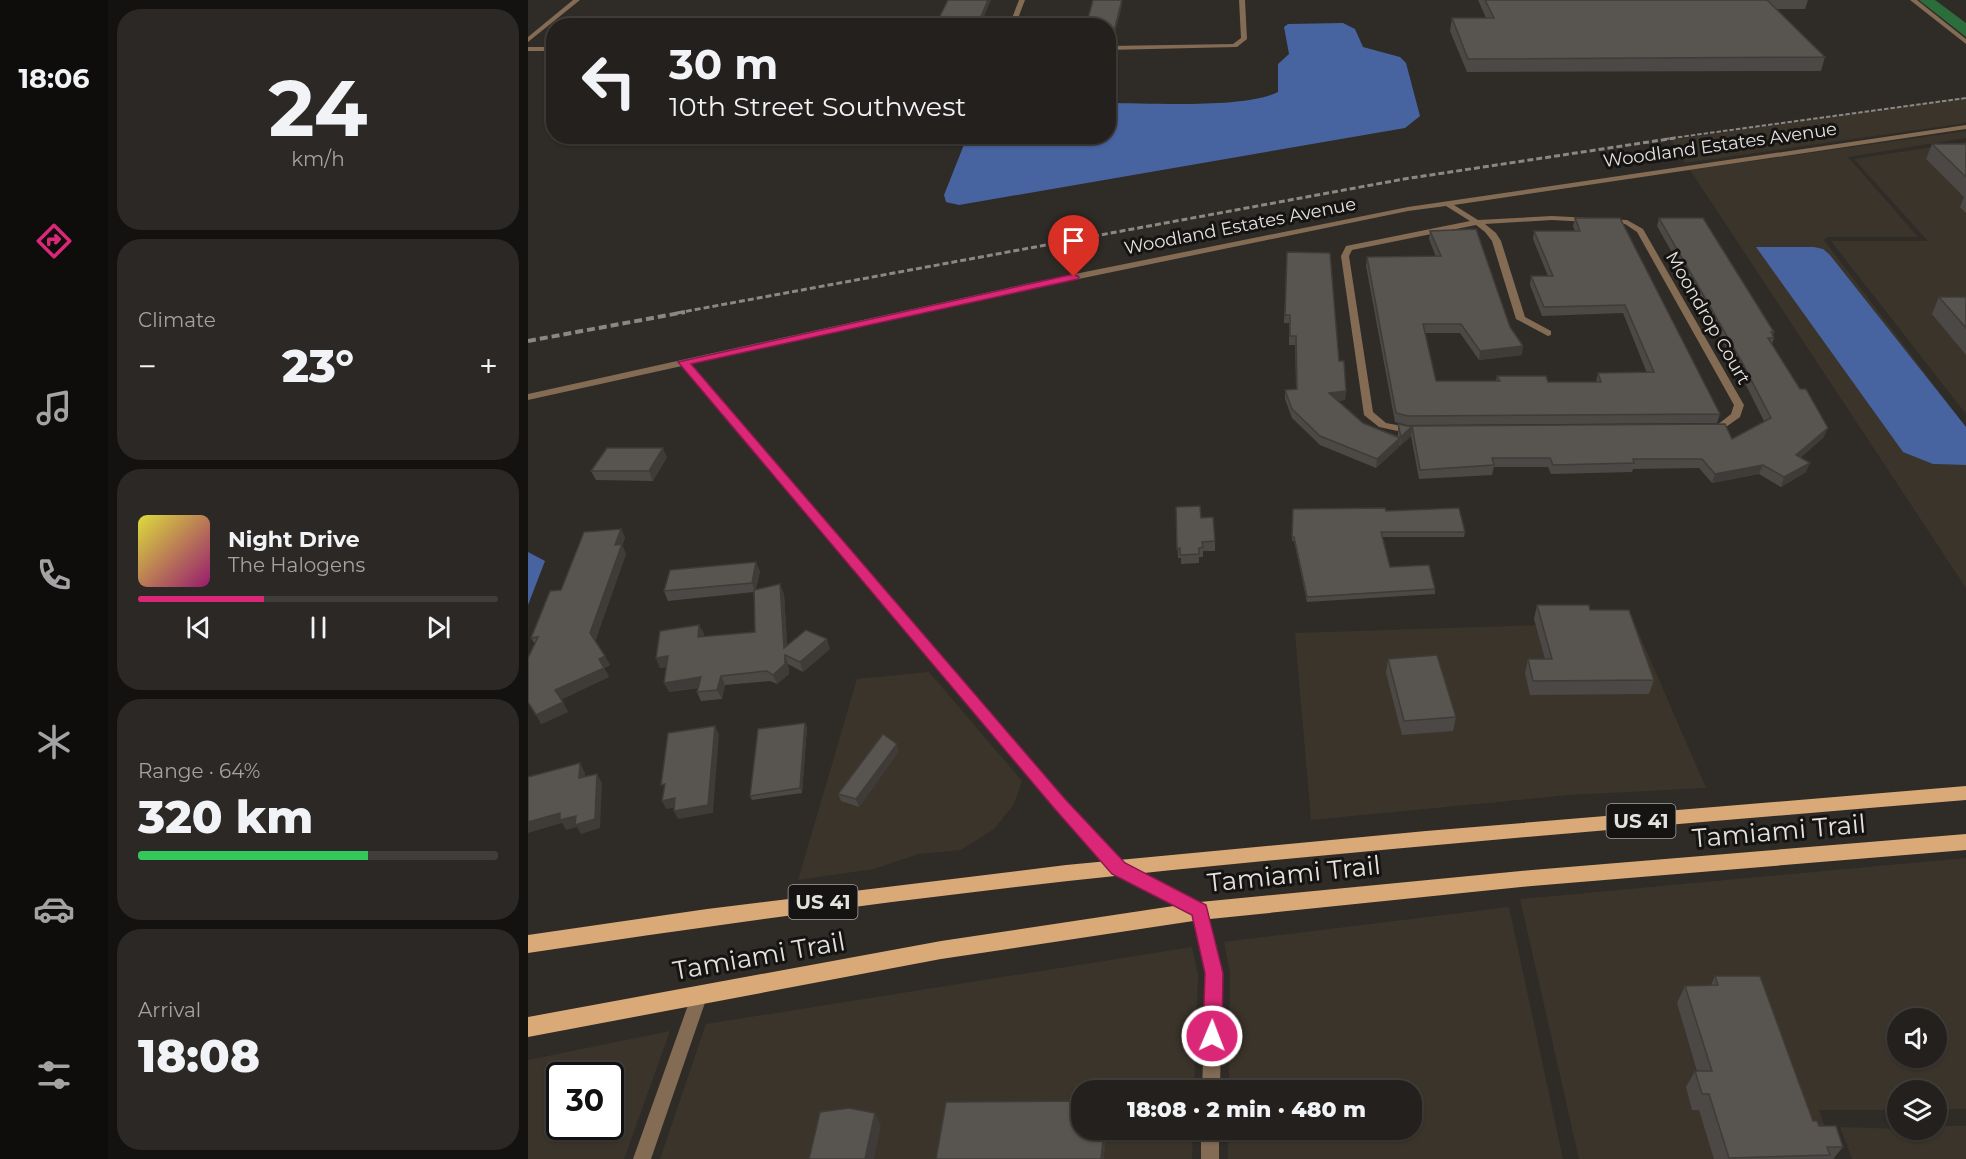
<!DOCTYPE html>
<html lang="en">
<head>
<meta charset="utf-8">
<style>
  :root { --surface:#23201d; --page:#2b2826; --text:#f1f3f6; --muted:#a3a3a4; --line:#403e3b; --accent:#db2777 }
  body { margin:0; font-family:Montserrat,sans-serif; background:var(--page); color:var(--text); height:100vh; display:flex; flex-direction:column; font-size:22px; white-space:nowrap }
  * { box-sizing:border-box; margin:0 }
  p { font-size:20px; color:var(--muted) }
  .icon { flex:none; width:33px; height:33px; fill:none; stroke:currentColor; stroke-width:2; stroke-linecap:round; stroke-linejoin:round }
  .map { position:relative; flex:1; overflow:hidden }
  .drawer { display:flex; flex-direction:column; gap:9px; padding:9px; background:#131210; width:420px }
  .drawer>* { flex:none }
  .top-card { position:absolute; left:18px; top:18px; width:570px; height:126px; border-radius:24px; box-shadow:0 2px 4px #0004,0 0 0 2px var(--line); background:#23201d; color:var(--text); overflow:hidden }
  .tools { position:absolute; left:1359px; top:1008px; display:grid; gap:12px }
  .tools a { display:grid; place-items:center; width:60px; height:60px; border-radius:50%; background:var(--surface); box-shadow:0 2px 4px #0004,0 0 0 2px var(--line); font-size:30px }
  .speed { position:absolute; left:18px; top:1062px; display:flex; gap:12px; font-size:30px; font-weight:700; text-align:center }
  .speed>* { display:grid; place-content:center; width:78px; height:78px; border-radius:50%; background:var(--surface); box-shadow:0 2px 4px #0004,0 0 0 2px var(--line); line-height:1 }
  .speed .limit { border:3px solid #111; border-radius:9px; background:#fff; color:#111 }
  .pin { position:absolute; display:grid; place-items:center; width:51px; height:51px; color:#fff; margin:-62px -26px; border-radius:50% 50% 50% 0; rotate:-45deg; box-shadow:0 0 6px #0007 }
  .pin .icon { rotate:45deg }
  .me { position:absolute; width:66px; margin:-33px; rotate:1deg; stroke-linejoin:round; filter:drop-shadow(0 0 4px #0008) }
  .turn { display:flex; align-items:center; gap:21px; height:126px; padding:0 24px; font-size:27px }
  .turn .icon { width:78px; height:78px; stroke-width:2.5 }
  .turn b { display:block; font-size:42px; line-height:51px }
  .big { font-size:45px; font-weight:800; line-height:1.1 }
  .drawer .card { flex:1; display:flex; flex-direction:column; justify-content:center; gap:9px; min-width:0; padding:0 21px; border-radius:24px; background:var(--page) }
  .drawer .dial { align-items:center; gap:0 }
  .dial b { font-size:78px; line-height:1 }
  .song { display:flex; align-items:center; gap:18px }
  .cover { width:72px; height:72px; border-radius:9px; background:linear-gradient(135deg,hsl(60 70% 55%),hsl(320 70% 35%)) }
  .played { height:6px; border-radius:3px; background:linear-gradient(90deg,var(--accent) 35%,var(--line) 35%) }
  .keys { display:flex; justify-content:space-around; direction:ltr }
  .heat { display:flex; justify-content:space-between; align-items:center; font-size:33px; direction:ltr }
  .charge { height:9px; border-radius:4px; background:linear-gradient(90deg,#34c759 64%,var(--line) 0) }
  .trip { position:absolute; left:543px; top:1080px; width:351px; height:60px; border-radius:24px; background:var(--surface); box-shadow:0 2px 4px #0004,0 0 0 2px var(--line); font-weight:800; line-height:60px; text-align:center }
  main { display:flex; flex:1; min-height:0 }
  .menu { display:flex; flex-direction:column; width:108px; justify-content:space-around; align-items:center; background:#0e0d0c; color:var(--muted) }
  .menu .icon { width:42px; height:42px }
  .menu .current { color:var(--accent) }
  .menu b { font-size:27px; color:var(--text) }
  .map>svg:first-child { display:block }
  .built { fill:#3b342b; fill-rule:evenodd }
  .forest { fill:#2c6d3c }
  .water { fill:#4764a0 }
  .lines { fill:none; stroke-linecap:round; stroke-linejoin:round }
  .minor { fill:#836b54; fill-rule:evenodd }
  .primary { fill:#daa978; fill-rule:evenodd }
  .rail-far2 { stroke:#8a8784; stroke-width:2; stroke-dasharray:4.5 2; stroke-linecap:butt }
  .rail-far1 { stroke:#8a8784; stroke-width:3; stroke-dasharray:6 3; stroke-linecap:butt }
  .rail { stroke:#8a8784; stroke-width:4; stroke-dasharray:8 4; stroke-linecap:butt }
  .wall { fill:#4c4845 }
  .shaded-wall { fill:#3e3b38 }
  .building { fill:#585450; stroke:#3e3b38; stroke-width:1.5 }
  .route { fill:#db2777; stroke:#8e194d; stroke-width:1.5 }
  .labels { text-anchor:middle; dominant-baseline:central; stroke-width:6; stroke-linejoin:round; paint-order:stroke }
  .far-street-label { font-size:18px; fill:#e4e2df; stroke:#161412 }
  .shield { fill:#161412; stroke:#a6a4a2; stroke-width:1.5 }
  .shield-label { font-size:20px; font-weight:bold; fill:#e4e2df }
  .near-street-label { font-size:26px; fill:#e4e2df; stroke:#161412 }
</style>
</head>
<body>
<main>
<nav class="menu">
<b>18:06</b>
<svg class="icon current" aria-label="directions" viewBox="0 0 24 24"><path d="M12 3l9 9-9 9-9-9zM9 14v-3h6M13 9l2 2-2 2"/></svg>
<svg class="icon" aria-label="music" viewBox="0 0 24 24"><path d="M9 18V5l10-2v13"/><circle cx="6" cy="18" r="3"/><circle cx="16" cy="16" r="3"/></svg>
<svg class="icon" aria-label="phone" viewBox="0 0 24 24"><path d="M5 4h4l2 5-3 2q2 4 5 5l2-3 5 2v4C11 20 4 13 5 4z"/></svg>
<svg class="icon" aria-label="climate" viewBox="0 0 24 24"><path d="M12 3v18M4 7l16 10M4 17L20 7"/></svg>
<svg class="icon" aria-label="car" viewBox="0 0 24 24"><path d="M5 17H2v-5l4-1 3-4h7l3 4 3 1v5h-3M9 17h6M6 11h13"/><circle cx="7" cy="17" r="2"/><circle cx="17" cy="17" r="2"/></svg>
<svg class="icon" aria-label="filters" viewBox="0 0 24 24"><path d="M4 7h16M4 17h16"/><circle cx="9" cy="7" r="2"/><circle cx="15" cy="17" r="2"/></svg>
</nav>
<section class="drawer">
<div class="card dial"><b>24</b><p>km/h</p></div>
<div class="card"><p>Climate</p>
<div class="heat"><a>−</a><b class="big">23°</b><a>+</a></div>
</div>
<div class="card">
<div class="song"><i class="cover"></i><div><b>Night Drive</b><p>The Halogens</p></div></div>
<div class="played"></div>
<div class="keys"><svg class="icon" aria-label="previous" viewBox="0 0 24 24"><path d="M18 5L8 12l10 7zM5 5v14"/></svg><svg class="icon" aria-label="pause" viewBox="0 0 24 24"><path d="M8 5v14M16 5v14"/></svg><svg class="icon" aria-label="next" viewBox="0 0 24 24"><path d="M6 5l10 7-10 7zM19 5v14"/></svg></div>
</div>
<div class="card"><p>Range · 64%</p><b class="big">320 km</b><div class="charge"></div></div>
<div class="card"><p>Arrival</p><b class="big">18:08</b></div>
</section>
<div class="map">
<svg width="1438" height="1159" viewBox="0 0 1438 1159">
  <rect width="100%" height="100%" fill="#2f2b27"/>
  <g class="built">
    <path d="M1438 97V123L1157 163 1143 140Z"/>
    <path d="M1438 131V138L1320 157 1390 237H1300L1296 240 1438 427 1302 255 1286 247H1228L1405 464 1438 465V588L1162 170Z"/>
    <path d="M1438 142V414L1303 241H1400L1326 159Z"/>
    <path d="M1106 622 1178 788 1041 795 783 820 767 633Z"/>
    <path d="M401 672 494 781 486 804 466 829 433 850 391 854 346 869 270 880 329 679Z"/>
    <path d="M1438 858V1109H1409L1408 1090H1370L1369 1110H1291L1308 1159H1051L992 899ZM1370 1018H1408V1058H1370Z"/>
    <path d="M981 907 1035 1159H700V1130H884V1090H701L702 973 696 942Z"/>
    <path d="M664 947 670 975 666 1090H554V1130H665L664 1159H132L178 1024Z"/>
    <path d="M142 1031 96 1159H0V1060ZM32 1076H82V1126H32Z"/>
    <path d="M1409 1126H1438V1159H1324L1312 1127 1408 1130Z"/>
  </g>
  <path class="forest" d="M1391 0H1407L1438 23V37Z"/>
  <g class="water">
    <path d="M815 23 827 29 835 47 872 57 878 63 892 116 877 128 431 205 418 202 416 195 439 137 580 136 581 103C622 103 716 109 750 92V64L761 54 756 27 760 24Z"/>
    <path d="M1228 247H1286L1295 249 1302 255 1438 427V465L1405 464 1375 452Z"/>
    <path d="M0 552 17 561 0 605Z"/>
  </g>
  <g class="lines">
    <g class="minor">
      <path d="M45 0H52L0 42V37Z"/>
      <path d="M491 0H497L487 26H481Z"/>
      <path d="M711 0H717L719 39 709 47 580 50V46L705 44 713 38Z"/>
      <path d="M1382 0H1389L1438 39V44Z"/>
      <rect x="0" y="47" width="26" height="4"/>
      <path d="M1438 125V129L926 205 950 220 1024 216 1099 220 1115 229 1216 405 1212 417 1191 432 879 433 851 427 836 415 813 256 818 246 942 221 918 206 880 211 502 289 163 364 537 799 596 864 678 906 694 973 692 1090H674L678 973 665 915 586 874 527 807 154 366 0 400V394L502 283 880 207ZM1024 220 1097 224 1109 232 1206 405 1203 414 1188 426 879 427 858 423 845 412 821 256 824 250 948 225 957 232 964 241 988 319 1020 336 1023 335V331L997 317 973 241 968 233 957 224Z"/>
      <path d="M172 986 178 989 180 994 123 1159H105L164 994 166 989Z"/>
      <rect x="673" y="1130" width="18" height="29"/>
    </g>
    <g class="primary">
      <path d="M1438 786V800C1139 825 839 849 540 881 360 901 180 926 0 953V935L179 909 538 865 898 831Z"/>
      <path d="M1438 834V850L1004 886 672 920 413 959 0 1037V1017L413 941 672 902 1004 870Z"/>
    </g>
    <path class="rail-far2" d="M1137 139 1438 98"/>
    <path class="rail-far1" d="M149 313 876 179 1147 138"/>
    <path class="rail" d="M0 341 157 312"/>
  </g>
  <g class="wall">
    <path d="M950 0H1280L1277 9H1249L1297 57 1293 71 939 72 922 31 924 18H958Z"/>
    <path d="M594 5 586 36H580V26Z"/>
    <path d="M1404 144H1438V213L1432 207 1436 197 1398 159Z"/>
    <path d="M1047 218 1192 414 1189 423 879 425 867 422 838 266 839 257H908L901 239 902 231 982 327 994 355 951 360 932 333H897L908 381H968L969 376 1020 382H1068L1070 373H1119L1095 313 1014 316 1002 285 1003 276H1020L1005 239 1006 231H1047L1045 226Z"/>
    <path d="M1131 218 1246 332 1245 335 1246 338 1244 344 1296 437 1272 458 1278 472 1253 487 1231 474 1184 483 1171 468 1105 469 1104 472 1023 474 1020 467H966L964 475 891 479 883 436 872 446 871 445V447L848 468 792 445 764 418 757 399V390L768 389 767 345H761V323H756L759 252 811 361 818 391 817 400 810 401 835 423 870 436V424L880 426 1204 439 1236 421 1211 371 1129 226Z"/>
    <path d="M1411 297H1438V355L1404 314Z"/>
    <path d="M139 457 125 481 68 480 63 471Z"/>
    <path d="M648 507 673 518 687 541V551H675V557H671V563L653 564V558H650Z"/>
    <path d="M765 509 858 511 937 532 936 537H854L862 567 907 589V594L779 602 766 541H764Z"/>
    <path d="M93 529 97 538 94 545 98 554 67 641 82 665 76 668 81 677 33 699 40 712 13 724 7 644 3 638 33 590Z"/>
    <path d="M232 571 228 589 256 594 259 646 302 649 275 672 260 664 261 674 249 684 242 681 197 685 194 699 173 701 169 692 170 688 141 692 139 667 132 668 128 658 171 625 176 634 175 637 227 632 226 592 140 601 136 591Z"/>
    <path d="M1009 605 1062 610 1126 680 1121 694 1002 695 997 673 1000 659H1017L1006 619Z"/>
    <path d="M860 659 928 717 925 731 874 735 858 673Z"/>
    <path d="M279 727 274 793 224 800 222 796Z"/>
    <path d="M371 751 331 807 313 801 310 794Z"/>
    <path d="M1187 976 1285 1121 1315 1147 1305 1159H1186L1171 1110H1164L1158 1087 1167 1071H1169L1149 1003 1157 986 1183 985Z"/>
  </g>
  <g class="shaded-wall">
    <path d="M460 0H463L452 26H449Z"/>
    <path d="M594 0V5L586 36V31Z"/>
    <path d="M995 346 994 355 951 360 952 351Z"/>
    <path d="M818 391 817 400 801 402V393Z"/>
    <path d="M884 426 883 436 872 446 873 437Z"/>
    <path d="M1300 428 1296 437 1265 464 1268 455Z"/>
    <path d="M872 438 871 447 848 468 849 459Z"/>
    <path d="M135 448 139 457 125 481 121 471Z"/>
    <path d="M1282 463 1278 472 1253 487 1256 477Z"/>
    <path d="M1235 465 1231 474 1184 483 1187 474Z"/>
    <path d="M93 529 97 538 94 545 98 554 67 642 62 633 87 545Z"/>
    <path d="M228 562 232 571 227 592 224 583Z"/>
    <path d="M252 584 256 594 260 657 256 648Z"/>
    <path d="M171 625 176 634 174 647 170 637Z"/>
    <path d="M299 639 302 649 275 672 272 662Z"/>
    <path d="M257 655 260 664 261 674 249 684 245 675Z"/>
    <path d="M77 656 82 665 76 668 81 677 33 700 27 690 71 659Z"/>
    <path d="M140 656 145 666 132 668 128 658Z"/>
    <path d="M193 676 197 685 194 699 189 690Z"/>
    <path d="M173 677 177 686 141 692 136 683Z"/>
    <path d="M35 702 40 712 13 724 8 715Z"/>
    <path d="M277 723 279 727 274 793 272 788Z"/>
    <path d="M187 726 191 734 185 813 150 819 146 811Z"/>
    <path d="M369 744 371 751 331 807 328 799Z"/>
    <path d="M52 763 57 773V788L51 778Z"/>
    <path d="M69 774 74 783 72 828 53 834 49 827 38 830 34 823 0 833V822Z"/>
    <path d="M147 798 152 807 138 809 134 801Z"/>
    <path d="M347 1113 353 1125 346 1159H337Z"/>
    <path d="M576 1130H579L576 1159H573Z"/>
  </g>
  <g class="building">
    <path d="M420 0H460L449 26H407Z"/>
    <path d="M565 0H594L586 31H580V26H558Z"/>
    <path d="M957 0H1239L1297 57 940 59 924 18H966Z"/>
    <path d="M1404 144H1438V177Z"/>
    <path d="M1047 218H1092L1192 414 880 416 868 413 839 257 913 256 902 231 948 229 982 327 995 346 952 351 933 324H895L908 381H972L969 376H1018L1020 382H1073L1070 373 1126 372 1097 305 1016 307 1003 276H1025L1006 231H1052Z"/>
    <path d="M1131 218H1175L1246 332H1243L1246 338H1240L1272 389H1278L1300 428 1268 455 1282 463 1256 477 1235 465 1187 474 1174 459H1105L1106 463 1025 465 1022 458H964L966 465 892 470 884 426 873 437 870 424 880 426 1197 424 1204 439 1243 418 1214 362Z"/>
    <path d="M759 252 802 253 811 361H816L818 391 801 393 835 423 872 438 849 459 792 436 764 409 757 390 769 389 768 336H762V315H757Z"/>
    <path d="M1411 297H1438V328Z"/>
    <path d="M79 448H135L121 471H63Z"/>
    <path d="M672 506 673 518 685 517 687 541 674 542 675 547 671 548V554L652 555V548L649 549 648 507Z"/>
    <path d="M857 508 858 511 931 508 937 532H853L862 567 901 565 907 589 779 597 766 537H764L765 509Z"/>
    <path d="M93 529 87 545 94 544 62 633 77 656 71 659 76 668 27 690 35 702 8 715 0 702V658L10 637 3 638 22 591 33 590 56 532Z"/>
    <path d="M228 562 224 583 136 591 142 570Z"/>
    <path d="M252 584 256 648 278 630 299 639 272 662 257 655V664L245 675 239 671 193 676 189 690 169 692 173 677 136 683 140 656 128 658 132 631 171 625 170 637 227 632 226 590Z"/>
    <path d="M1009 605H1061L1062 610H1101L1126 680 1005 681 1000 659H1024Z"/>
    <path d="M909 655 928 717 876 721 860 659Z"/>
    <path d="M277 723 272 788 222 796 230 729Z"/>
    <path d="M187 726 180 805 146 811 147 798 134 801 137 784 133 785 140 733Z"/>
    <path d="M355 734 369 744 328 799 310 794Z"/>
    <path d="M52 763 51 778 69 774 67 819 47 825 48 816 32 820V813L0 822V777Z"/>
    <path d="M1187 976H1232L1285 1121H1289L1291 1126H1308L1315 1147H1299L1302 1155 1201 1158 1181 1094H1174L1167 1071H1184L1157 986 1190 985Z"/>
    <path d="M554 1101V1130H576L573 1159H408L418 1102Z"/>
    <path d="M321 1108 347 1113 337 1159H281L292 1112Z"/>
  </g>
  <path class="route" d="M546 274 551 277 550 279 163 364 537 799 597 863 678 905 695 973 694 1036 691 1043 684 1045 678 1043 675 1036 677 973 664 915 584 874 526 808 150 362Z"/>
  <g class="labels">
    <g class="far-street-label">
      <text transform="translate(1192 145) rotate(-8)">Woodland Estates Avenue</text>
      <text transform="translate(712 226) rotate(-11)">Woodland Estates Avenue</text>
      <text transform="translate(1180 318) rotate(60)">Moondrop Court</text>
    </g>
    <g class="shield">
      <rect x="1078.5" y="804" width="69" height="34" rx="4.5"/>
      <rect x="260.5" y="885" width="69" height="34" rx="4.5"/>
    </g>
    <g class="shield-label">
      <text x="1113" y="821">US 41</text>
      <text x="295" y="902">US 41</text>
    </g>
    <g class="near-street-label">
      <text transform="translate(1251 831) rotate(-5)">Tamiami Trail</text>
      <text transform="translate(766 874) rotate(-6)">Tamiami Trail</text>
      <text transform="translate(231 956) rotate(-10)">Tamiami Trail</text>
    </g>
  </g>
</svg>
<div class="tools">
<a><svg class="icon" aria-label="sound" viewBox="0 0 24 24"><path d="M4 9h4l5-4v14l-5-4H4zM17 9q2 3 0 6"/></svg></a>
<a><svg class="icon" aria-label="layers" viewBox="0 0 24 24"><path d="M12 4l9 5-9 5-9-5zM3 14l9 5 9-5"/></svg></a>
</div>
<div class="speed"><div class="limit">30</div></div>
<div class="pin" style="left:546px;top:277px;background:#d93025"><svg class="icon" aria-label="arrive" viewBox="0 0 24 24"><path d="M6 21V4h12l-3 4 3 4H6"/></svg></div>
<svg class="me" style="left:684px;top:1036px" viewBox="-20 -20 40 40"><circle r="17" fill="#db2777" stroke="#fff" stroke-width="3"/><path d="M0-11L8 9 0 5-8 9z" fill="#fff"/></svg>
<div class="trip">18:08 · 2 min · 480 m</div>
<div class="top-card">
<div class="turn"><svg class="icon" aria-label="left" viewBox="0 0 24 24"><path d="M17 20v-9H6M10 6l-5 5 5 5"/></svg><div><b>30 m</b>10th Street Southwest</div></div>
</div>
</div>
</main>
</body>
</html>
